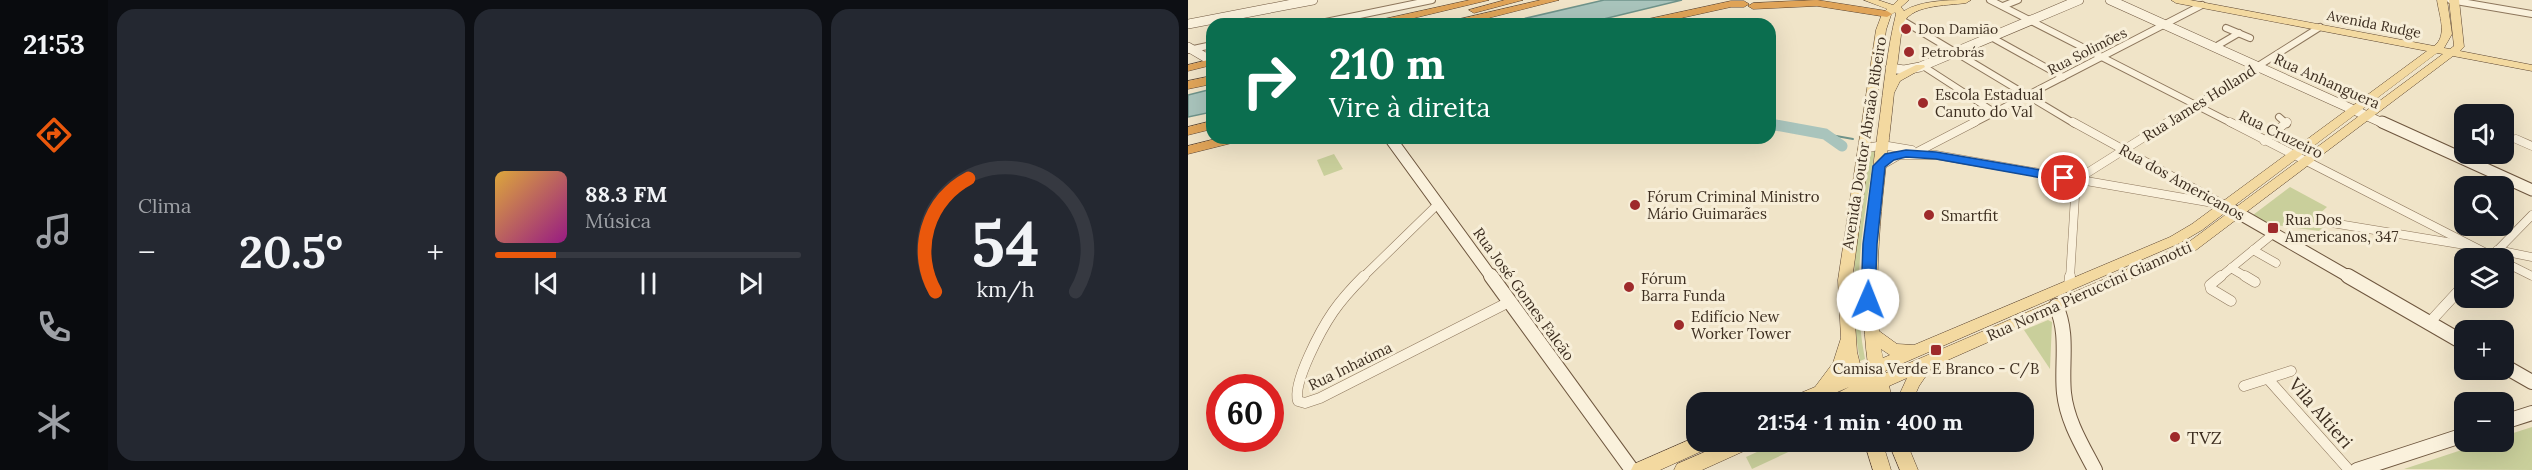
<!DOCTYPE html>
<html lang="pt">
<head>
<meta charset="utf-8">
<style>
  :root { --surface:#171b24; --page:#242831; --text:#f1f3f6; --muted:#9ea1a6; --line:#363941; --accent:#ea580c }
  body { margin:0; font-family:Lora,serif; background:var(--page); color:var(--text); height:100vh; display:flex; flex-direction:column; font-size:22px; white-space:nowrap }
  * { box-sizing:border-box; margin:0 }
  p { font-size:20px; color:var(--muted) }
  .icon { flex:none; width:33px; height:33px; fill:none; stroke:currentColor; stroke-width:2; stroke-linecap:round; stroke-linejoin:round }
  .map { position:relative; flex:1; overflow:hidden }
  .details { display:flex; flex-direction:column; gap:9px; padding:9px; background:#0d0f14; width:1080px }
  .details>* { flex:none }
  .top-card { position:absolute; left:18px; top:18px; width:570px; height:126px; border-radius:18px; box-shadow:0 6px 24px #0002; background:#0b6e4f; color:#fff; overflow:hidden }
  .buttons { position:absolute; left:1266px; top:104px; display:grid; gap:12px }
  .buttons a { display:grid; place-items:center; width:60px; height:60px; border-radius:12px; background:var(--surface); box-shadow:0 6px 24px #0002; font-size:30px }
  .speed { position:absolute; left:18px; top:374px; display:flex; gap:12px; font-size:30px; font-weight:700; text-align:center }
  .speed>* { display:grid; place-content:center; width:78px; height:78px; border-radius:50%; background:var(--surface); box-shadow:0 6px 24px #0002; line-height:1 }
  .speed .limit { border:9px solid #d22; background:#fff; color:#111 }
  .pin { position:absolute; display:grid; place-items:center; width:51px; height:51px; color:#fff; margin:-26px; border:3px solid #fff; border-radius:50%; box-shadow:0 2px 6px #0007 }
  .me { position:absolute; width:66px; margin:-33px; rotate:1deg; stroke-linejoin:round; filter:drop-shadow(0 0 4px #0008) }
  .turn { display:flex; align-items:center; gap:21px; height:126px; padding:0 24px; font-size:27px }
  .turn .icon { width:78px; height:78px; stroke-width:2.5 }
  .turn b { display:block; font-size:42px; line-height:51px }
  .big { font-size:45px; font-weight:700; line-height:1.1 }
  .details .card { flex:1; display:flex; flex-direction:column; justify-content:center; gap:9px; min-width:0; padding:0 21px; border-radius:18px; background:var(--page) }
  .details .dial { align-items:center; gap:0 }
  .dial svg { height:156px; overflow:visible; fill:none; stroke:var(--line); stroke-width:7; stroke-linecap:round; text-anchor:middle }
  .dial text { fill:var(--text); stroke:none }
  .song { display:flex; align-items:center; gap:18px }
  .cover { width:72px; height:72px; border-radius:9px; background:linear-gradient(135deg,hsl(40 70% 55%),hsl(310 70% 35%)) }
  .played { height:6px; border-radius:3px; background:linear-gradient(90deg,var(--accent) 20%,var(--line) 20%) }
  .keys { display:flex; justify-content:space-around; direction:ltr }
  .heat { display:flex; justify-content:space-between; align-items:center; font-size:33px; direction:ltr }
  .details .tiles { flex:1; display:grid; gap:9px; grid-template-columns:repeat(3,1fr) }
  .trip { position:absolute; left:498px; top:392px; width:348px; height:60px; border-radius:18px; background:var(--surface); box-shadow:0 6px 24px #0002; font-weight:700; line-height:60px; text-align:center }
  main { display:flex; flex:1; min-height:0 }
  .menu { display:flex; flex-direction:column; width:108px; justify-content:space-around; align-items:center; background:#090b0e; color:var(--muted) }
  .menu .icon { width:42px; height:42px }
  .menu .on { color:var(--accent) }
  .menu b { font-size:27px; color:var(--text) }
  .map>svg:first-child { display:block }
  .green { fill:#c9cf9b }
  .water { fill:#a9c4bc; stroke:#6f938a; stroke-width:1.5 }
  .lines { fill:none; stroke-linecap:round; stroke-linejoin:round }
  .stream { stroke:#6f938a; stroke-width:2 }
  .river { stroke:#a9c4bc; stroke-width:11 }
  .street-far2-casing { stroke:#8d765c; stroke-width:8 }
  .street-far1-casing { stroke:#8d765c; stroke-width:9 }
  .street-casing { stroke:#8d765c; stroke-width:11 }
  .secondary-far2-casing { stroke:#6f573f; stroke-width:10 }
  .secondary-far1-casing { stroke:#6f573f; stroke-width:13 }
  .secondary-casing { stroke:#6f573f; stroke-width:16 }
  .primary-casing { stroke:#5b4430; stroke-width:1 }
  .highway-casing { stroke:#5b4430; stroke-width:1 }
  .street-far2 { stroke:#faf1dc; stroke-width:6 }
  .street-far1 { stroke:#faf1dc; stroke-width:8 }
  .street { stroke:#faf1dc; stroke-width:10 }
  .secondary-far2 { stroke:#faf1dc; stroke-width:9 }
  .secondary-far1 { stroke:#faf1dc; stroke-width:11 }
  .secondary { stroke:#faf1dc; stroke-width:14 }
  .primary { fill:#f3d9a0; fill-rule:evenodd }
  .highway { fill:#e0a458; fill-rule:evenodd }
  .route { fill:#1a73e8; stroke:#114b97; stroke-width:1.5 }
  .poi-dot { fill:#9e2a2b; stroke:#f7eed8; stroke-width:2 }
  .labels { text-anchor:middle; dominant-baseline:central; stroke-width:6; stroke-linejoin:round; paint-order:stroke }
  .far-street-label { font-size:14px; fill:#3d2e20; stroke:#f7eed8 }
  .far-poi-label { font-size:14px; fill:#3d2e20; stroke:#f7eed8; text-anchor:start }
  .street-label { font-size:15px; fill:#3d2e20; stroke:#f7eed8 }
  .poi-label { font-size:15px; fill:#3d2e20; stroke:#f7eed8; text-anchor:start }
  .near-street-label { font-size:18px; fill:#3d2e20; stroke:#f7eed8 }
  .near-poi-label { font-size:18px; fill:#3d2e20; stroke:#f7eed8; text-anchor:start }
</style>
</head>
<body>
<main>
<nav class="menu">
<b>21:53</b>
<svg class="icon on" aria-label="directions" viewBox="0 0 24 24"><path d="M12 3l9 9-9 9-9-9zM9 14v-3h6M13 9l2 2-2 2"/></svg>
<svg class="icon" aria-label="music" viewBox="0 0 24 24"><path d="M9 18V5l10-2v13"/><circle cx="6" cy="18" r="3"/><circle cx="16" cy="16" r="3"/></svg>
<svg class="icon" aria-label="phone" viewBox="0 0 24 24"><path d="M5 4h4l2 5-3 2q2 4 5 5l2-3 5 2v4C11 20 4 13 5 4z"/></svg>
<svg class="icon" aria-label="climate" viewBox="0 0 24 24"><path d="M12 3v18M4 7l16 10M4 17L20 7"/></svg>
</nav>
<section class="details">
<div class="tiles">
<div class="card"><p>Clima</p>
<div class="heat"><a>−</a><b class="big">20.5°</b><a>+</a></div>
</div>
<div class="card">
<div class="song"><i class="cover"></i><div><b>88.3 FM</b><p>Música</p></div></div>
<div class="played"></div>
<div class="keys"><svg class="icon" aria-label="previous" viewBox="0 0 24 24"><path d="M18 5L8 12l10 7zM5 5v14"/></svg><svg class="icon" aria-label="pause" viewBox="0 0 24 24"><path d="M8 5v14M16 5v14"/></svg><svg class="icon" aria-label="next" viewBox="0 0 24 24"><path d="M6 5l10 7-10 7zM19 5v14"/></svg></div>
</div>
<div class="card dial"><svg viewBox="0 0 100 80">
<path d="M14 69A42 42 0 1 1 86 69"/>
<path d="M14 69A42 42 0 0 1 31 11" stroke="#ea580c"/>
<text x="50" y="56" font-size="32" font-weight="700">54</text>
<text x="50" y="72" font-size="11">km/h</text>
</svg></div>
</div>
</section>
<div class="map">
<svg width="1344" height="470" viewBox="0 0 1344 470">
  <rect width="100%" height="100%" fill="#f0e4c8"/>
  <g class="green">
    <path d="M682 151H687C675 220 663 289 677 359L672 361C659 291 669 221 682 151Z"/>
    <path d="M146 154 155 169 136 176 129 160Z"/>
    <path d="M1102 187 1139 207 1129 216 1140 219V226H1136L1131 231 1088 225 1085 227 1065 215Z"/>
    <path d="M860 320 864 322 862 369 836 330Z"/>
    <path d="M1344 427V470L1216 469 1301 441H1316V436Z"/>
    <path d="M593 441H606L609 448 564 469 558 457Z"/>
  </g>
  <g class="water">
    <path d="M416 0H494L395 24H313Z"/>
    <path d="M24 89V112L0 117V95Z"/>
  </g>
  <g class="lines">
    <path class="stream" d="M637 134 665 139"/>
    <path class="river" d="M582 124 637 134 654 146"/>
    <g class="street-far2-casing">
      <g id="street-far2">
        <path d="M802 0 1045 124"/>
        <path d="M1262 0 1344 14"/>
        <path d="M815 6 830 0"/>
        <path d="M712 19 887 124"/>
        <path d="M128 24 244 0"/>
        <path d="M1038 28 1062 38"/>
        <path d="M803 37 875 77"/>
        <path d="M1027 47 1051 33"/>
        <path d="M0 50 24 45"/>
        <path d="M735 66 806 112"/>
        <path d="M1091 117 1099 124"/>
        <path d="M784 124 1014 5"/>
        <path d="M978 124 1132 27"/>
      </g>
    </g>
    <g class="street-far1-casing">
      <g id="street-far1">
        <path d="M885 122 1038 206"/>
        <path d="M1042 122 1308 258"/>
        <path d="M1328 139 1344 146"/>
        <path d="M1076 141 1099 122"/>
        <path d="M676 149 694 145 724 150"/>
        <path d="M731 151 787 122"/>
        <path d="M692 166 711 155H748L1031 204"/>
        <path d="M1144 223 1277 245"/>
        <path d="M1065 250 1088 263"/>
        <path d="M1309 250 1344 257"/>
        <path d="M1302 258 1344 215"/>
        <path d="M1316 262 1344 276"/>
        <path d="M1043 268 1060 278"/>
        <path d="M174 278 251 203"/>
        <path d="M882 278 888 180 980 122"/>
        <path d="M1031 278 1086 233"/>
      </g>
    </g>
    <g class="street-casing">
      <g id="street">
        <path d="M176 276C165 287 154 299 145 312 134 328 104 383 110 401L117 403 132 398 321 302"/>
        <path d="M1033 276 1022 285 1023 289 1043 301"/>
        <path d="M1057 276 1067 282"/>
        <path d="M881 286 882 276"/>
        <path d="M1241 323 1276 285"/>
        <path d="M1080 379 1161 470"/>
        <path d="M1056 386 1103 371"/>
      </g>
    </g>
    <g class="secondary-far2-casing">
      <g id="secondary-far2">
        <path d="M922 0 1197 124"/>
        <path d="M0 24 125 0"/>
        <path d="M0 47 22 60"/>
        <path d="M702 68 716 70 732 67 891 0"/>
      </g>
    </g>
    <g class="secondary-far1-casing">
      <g id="secondary-far1">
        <path d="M1194 122 1344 190"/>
        <path d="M202 138 304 278"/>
        <path d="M1038 206 1163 278"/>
      </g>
    </g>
    <g class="secondary-casing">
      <g id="secondary">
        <path d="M303 276 444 470"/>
        <path d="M1160 276 1276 343"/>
        <path d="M868 306C881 334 873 364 876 393 879 421 894 445 907 470"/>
        <path d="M1316 366 1344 382"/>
        <path d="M1316 422 1344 413"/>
        <path d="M1169 470 1276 435"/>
      </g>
    </g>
    <g class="primary-casing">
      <g id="primary">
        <path d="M676 0H690L705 5 710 0H721L713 7 716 11C733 0 762 0 783 0L778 3C758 6 720 4 714 27L708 75 728 65H736L737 67 712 81 706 93C698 173 685 250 691 331L709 344 726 345 982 237 1004 224 1239 51 988 3 983 0H1002L1246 46C1260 36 1251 15 1249 0H1259L1264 34 1256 48 1262 49 1266 46 1261 0H1271L1276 47 1272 51 1344 65V71L1265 56 1008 250 744 367 731 386 724 402H708L719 378 701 386 705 402H689L686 393 680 396 681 402H640L642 397 661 387 626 402H601L603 397 627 387 645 363 653 338 650 280 688 30 694 14 699 9ZM707 12 708 14C699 50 696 86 691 123 680 204 669 283 680 365L673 368 669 352 664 280 698 30 703 15ZM1249 53 1255 54 998 244 698 373 697 371 992 243 1014 230ZM693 349 702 355 695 358Z"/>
        <path d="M508 437V441H528L525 446 472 470H443L446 464Z"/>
        <path d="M542 441H570L567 446 514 470H486L489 464Z"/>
        <path d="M676 441H694L703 470H685Z"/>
        <path d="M700 441H718L730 470H712Z"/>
      </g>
    </g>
    <g class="highway-casing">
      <g id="highway">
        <path d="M282 0H301L201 24H182L187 21Z"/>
        <path d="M317 0H335L286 13 281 10Z"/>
        <path d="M353 0H371L277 24H258L259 22Z"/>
        <path d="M629 0 699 11 704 14 699 17 629 6 565 9 560 6 565 3Z"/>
        <path d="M543 1H556L561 4 556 7H543L466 24H446L451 21Z"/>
        <path d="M24 59V65L0 71V65Z"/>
        <path d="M24 76V84L0 89V81Z"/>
        <path d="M24 121V129L0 135V127Z"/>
        <path d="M31 138H53L52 141 0 154V146Z"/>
      </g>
    </g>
    <use href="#street-far2" class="street-far2"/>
    <use href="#street-far1" class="street-far1"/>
    <use href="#street" class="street"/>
    <use href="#secondary-far2" class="secondary-far2"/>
    <use href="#secondary-far1" class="secondary-far1"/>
    <use href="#secondary" class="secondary"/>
    <use href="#primary" class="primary"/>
    <use href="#highway" class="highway"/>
  </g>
  <path class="route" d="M718 150 748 152 876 174 882 178 876 182 748 159 718 157 706 160 697 167 689 244 687 300 685 304H675L673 300 675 244 685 166 697 154Z"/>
  <g class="poi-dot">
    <circle cx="718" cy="29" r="6"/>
    <circle cx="721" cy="52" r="6"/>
    <circle cx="735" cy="103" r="6"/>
    <circle cx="447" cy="205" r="6"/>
    <circle cx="741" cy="215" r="6"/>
    <rect x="1079" y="222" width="12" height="12" rx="3"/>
    <circle cx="441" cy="287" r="6"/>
    <circle cx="491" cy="325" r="6"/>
    <rect x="742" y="344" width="12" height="12" rx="3"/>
    <circle cx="987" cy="437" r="6"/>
  </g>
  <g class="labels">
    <g class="far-street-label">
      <text transform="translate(1186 24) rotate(11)">Avenida Rudge</text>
      <text transform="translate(899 51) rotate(-27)">Rua Solimões</text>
    </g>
    <g class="far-poi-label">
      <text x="730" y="29">Don Damião</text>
      <text x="733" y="52">Petrobrás</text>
    </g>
    <g class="street-label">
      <text transform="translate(1139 81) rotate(24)">Rua Anhanguera</text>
      <text transform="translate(1011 103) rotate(-32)">Rua James Holland</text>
      <text transform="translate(1093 134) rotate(26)">Rua Cruzeiro</text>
      <text transform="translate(676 143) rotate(-81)">Avenida Doutor Abraão Ribeiro</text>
      <text transform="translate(994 182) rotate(29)">Rua dos Americanos</text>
      <text transform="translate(901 291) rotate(-24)">Rua Norma Pieruccini Giannotti</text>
      <text transform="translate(336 294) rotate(54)">Rua José Gomes Falcão</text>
      <text transform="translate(162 366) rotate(-26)">Rua Inhaúma</text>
    </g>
    <g class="poi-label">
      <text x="747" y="94">Escola Estadual<tspan x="747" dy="17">Canuto do Val</tspan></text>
      <text x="459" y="196">Fórum Criminal Ministro<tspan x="459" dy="17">Mário Guimarães</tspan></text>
      <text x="753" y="215">Smartfit</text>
      <text x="1097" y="219">Rua Dos<tspan x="1097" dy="17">Americanos, 347</tspan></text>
      <text x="453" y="278">Fórum<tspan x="453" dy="17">Barra Funda</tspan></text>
      <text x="503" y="316">Edifício New<tspan x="503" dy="17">Worker Tower</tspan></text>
      <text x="748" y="368" text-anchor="middle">Camisa Verde E Branco - C/B</text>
    </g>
    <g class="near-street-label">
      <text transform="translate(1133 413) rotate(49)">Vila Altieri</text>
    </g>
    <g class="near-poi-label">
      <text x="999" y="437">TVZ</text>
    </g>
  </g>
</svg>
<div class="buttons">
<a><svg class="icon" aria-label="sound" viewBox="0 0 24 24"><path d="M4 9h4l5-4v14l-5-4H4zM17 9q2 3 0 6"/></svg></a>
<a><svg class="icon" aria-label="search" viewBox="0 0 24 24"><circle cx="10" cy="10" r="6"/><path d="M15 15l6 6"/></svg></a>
<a><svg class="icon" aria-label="layers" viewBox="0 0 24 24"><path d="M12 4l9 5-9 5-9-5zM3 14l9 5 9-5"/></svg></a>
<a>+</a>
<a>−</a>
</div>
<div class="speed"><div class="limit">60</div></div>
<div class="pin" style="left:876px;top:178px;background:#d93025"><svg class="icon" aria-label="arrive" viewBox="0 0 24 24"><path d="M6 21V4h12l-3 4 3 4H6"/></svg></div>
<svg class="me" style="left:680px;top:300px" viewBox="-20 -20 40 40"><circle r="19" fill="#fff"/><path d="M0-13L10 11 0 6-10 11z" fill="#1a73e8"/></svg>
<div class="trip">21:54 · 1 min · 400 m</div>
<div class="top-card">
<div class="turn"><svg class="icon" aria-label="right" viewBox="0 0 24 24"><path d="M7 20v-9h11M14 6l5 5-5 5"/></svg><div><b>210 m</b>Vire à direita</div></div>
</div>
</div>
</main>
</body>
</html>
